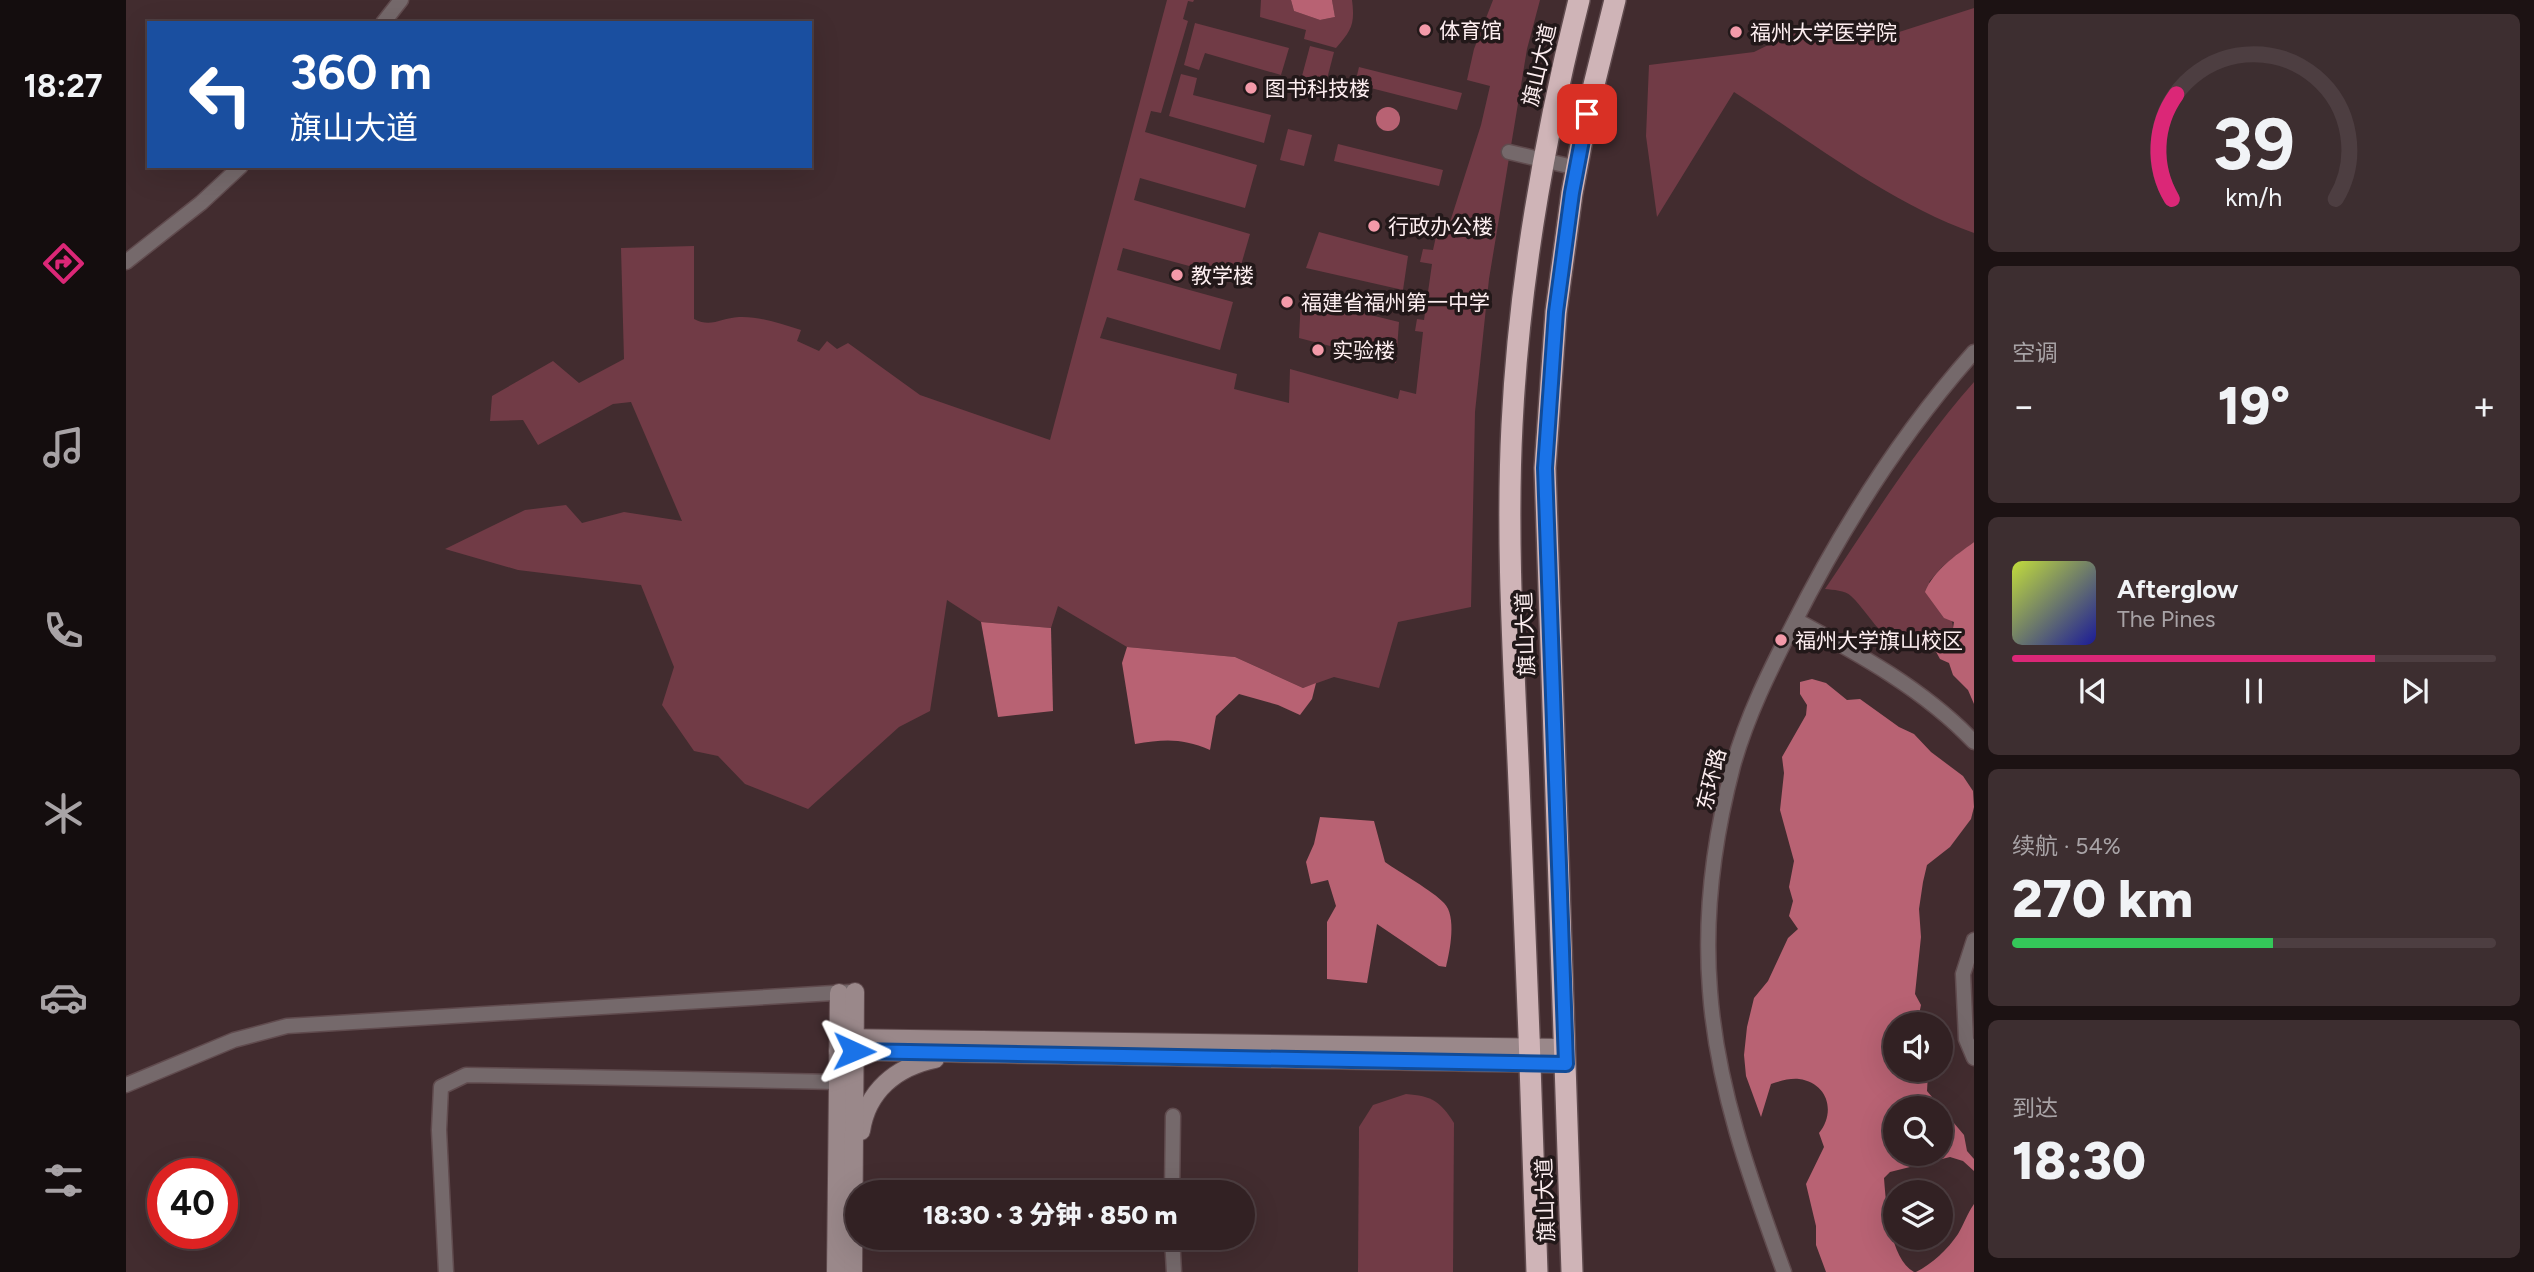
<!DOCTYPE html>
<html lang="zh">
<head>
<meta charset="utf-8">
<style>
  :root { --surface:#322123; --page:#3d2e30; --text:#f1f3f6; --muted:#a8a3a6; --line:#4d3e41; --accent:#db2777 }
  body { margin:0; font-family:Figtree,"Noto Sans SC",sans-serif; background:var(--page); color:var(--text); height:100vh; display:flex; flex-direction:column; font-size:26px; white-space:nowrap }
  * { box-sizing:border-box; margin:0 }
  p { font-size:23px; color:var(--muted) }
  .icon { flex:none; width:38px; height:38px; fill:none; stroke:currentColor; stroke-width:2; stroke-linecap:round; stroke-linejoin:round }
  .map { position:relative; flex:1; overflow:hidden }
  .panel { display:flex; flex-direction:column; gap:14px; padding:14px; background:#1c1213; width:560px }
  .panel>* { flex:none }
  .banner { position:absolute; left:21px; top:21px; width:665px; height:147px; border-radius:0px; box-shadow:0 7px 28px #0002,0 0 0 2px var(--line); background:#1a4fa0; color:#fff; overflow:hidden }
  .tools { position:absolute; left:1757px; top:1012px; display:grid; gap:14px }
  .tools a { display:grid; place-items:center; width:70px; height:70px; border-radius:50%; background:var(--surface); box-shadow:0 7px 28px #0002,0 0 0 2px var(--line); font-size:35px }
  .speed { position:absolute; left:21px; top:1158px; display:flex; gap:14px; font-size:35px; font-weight:700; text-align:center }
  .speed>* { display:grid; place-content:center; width:91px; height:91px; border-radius:50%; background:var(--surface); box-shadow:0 7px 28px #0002,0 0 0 2px var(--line); line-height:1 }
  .speed .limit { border:10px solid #d22; background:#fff; color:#111 }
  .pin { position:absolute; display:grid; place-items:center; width:60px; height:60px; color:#fff; margin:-30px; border-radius:14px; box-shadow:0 4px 10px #0006 }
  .me { position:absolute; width:77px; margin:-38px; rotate:91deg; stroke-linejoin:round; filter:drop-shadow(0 0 5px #0008) }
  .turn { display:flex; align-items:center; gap:24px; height:147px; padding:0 28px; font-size:32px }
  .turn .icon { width:91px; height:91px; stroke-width:2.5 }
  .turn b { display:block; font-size:49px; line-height:60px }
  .big { font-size:52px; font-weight:800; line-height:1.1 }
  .panel .tile { flex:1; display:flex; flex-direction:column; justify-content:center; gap:10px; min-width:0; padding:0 24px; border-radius:10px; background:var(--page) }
  .panel .dial { align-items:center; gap:0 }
  .dial svg { height:182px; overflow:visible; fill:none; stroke:var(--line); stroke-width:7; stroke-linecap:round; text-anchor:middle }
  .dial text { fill:var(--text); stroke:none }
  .song { display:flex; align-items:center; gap:21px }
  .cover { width:84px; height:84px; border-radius:10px; background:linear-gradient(135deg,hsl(70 70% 55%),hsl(240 70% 35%)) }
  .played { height:7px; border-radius:4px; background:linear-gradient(90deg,var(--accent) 75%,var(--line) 75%) }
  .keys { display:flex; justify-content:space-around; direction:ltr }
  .heat { display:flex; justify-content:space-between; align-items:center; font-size:38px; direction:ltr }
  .charge { height:10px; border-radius:5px; background:linear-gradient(90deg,#34c759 54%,var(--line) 0) }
  .trip { position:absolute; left:719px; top:1180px; width:410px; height:70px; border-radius:35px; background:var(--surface); box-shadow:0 7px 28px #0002,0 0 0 2px var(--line); font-weight:800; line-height:70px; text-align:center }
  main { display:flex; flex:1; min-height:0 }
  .tab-bar { display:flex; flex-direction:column; width:126px; justify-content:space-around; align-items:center; background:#140d0e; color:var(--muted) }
  .tab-bar .icon { width:49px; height:49px }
  .tab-bar .active { color:var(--accent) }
  .tab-bar b { font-size:32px; color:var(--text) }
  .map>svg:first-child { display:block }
  .green { fill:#713b46 }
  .water { fill:#b86273; fill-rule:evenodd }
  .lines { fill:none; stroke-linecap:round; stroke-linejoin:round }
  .street-casing { stroke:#604b4e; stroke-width:17 }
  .secondary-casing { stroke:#604b4e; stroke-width:20 }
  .highway-casing { stroke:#604b4e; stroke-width:24 }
  .street { stroke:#75696b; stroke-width:14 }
  .secondary { stroke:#9a888a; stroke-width:18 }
  .highway { stroke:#cfb4b7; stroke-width:21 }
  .route-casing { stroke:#114b97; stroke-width:18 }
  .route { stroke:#1a73e8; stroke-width:12 }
  .poi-dot { fill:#f39aa9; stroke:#221819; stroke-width:2.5 }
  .labels { text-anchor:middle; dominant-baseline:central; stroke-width:7; stroke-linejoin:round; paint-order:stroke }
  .poi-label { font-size:21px; fill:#fdeef0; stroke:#221819; text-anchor:start }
  .street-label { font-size:21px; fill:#fdeef0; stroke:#221819 }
</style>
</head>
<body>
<main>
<nav class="tab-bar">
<b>18:27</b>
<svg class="icon active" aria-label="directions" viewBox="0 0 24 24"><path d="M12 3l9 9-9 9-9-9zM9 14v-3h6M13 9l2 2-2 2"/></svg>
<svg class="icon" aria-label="music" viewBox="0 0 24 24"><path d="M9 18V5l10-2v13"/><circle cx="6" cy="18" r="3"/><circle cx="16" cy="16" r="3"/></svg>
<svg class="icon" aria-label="phone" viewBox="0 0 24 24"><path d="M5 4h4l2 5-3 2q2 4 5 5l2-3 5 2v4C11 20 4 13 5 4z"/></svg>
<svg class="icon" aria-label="climate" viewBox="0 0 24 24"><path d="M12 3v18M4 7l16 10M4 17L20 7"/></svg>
<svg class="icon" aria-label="car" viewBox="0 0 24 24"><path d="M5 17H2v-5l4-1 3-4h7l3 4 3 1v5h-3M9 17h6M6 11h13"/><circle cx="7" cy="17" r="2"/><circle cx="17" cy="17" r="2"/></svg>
<svg class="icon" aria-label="filters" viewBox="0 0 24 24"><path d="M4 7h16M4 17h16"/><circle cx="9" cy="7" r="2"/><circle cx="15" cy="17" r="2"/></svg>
</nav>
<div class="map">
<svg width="1848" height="1272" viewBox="0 0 1848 1272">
  <rect width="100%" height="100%" fill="#422c2f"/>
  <g class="green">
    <path d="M1041 0H1068L1067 2 1062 1 1057 19 1062 21 1035 113 1025 111 1019 132 1131 165 1119 208 1014 178 1008 200 1124 234 1111 279 997 248 991 270 1107 302 1094 350 981 317 974 338 1111 374 1108 389 1163 403 1164 369 1272 399 1274 390 1290 394 1297 332 1289 331 1291 319 1298 320 1306 264 1294 262 1297 249 1307 250 1313 223 1324 222 1355 125 1364 86 1341 80 1348 49 1367 0H1414L1401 49 1363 279 1349 412 1345 607 1272 622 1253 688 1208 677 1177 688 1109 657 1001 647 932 606 925 628 855 622 821 600 804 711 773 727 682 809 619 784 592 756 568 751 536 705 548 667 515 585 392 570 319 549 399 510 440 505 456 523 498 512 556 521 505 402 487 404 412 445 397 420 364 421 366 396 427 361 453 383 498 359 495 248 568 246V319C585 328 595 318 613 317 634 316 655 324 675 330L671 341 693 351 701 341 711 349 722 343 794 395 924 440Z"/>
    <path d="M1135 0H1165L1168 11 1194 20 1209 17 1206 0H1226C1229 24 1226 30 1210 48L1178 39 1180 30 1134 17Z"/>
    <path d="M1848 8V233C1761 202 1685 141 1608 92L1531 217 1520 136 1523 65 1628 52 1675 29 1745 41Z"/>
    <path d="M1069 23 1163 48 1155 75 1079 53 1073 70 1058 65Z"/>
    <path d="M1184 46 1208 52 1200 83 1176 76Z"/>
    <path d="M1233 67 1336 93 1331 110 1229 84Z"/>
    <path d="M1055 74 1071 78 1067 95 1145 115 1138 143 1043 116Z"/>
    <path d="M1162 129 1186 135 1178 166 1154 160Z"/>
    <path d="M1212 144 1317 170 1313 186 1208 161Z"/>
    <path d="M1193 232 1282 256 1277 290 1180 268Z"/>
    <path d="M1175 298 1273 322 1270 363 1173 338Z"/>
    <path d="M1848 382V542L1816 567 1803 582C1812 597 1841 629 1819 643 1804 653 1769 645 1757 633 1745 622 1737 607 1725 596 1719 590 1707 590 1699 589 1746 519 1792 445 1848 382Z"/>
    <path d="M1280 1094C1306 1096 1314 1101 1328 1123L1327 1272H1232L1233 1127 1247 1105Z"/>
  </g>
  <g class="water">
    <path d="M1165 0H1206L1209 17 1194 20 1168 11Z"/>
    <circle cx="1262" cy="119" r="12"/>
    <path d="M1848 542V704L1842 690 1827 675 1823 663 1814 659 1808 648C1822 642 1826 638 1828 622L1818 618 1799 592C1808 570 1829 556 1848 542Z"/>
    <path d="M855 622 925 628 927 711 872 717Z"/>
    <path d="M1001 647 1109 657 1177 688 1190 683 1186 699 1174 715 1152 705 1113 694 1090 716 1084 750C1056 738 1039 739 1009 744L996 663Z"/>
    <path d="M1686 679 1700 683 1721 700 1734 699 1773 727 1788 734 1805 752 1837 776 1847 791 1848 807 1845 819 1824 847 1801 865 1797 882 1793 909 1795 937 1789 994 1795 1005 1791 1024H1769V1069H1800L1802 1074 1801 1091 1838 1135 1841 1151 1848 1159V1171L1837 1161 1824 1157 1764 1172 1758 1178C1760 1204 1764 1259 1788 1272H1700L1690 1245V1226L1680 1184 1698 1147 1693 1133C1710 1112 1702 1083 1673 1079 1664 1078 1654 1081 1645 1084L1635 1117 1620 1076 1618 1055 1621 1027 1628 998 1642 981 1662 938 1672 929 1663 916 1667 901 1663 887 1668 861 1654 810 1658 773 1656 757 1680 715 1681 705 1674 694V682ZM1769 1108H1815V1153H1769Z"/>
    <path d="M1194 817 1248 821 1259 862C1273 872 1307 891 1318 903 1331 916 1324 951 1320 967L1313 966 1251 924 1241 983 1201 979V922L1210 906 1202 880 1185 884 1180 862 1188 844Z"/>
    <path d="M1848 1204V1272H1790C1806 1264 1822 1249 1832 1234 1838 1224 1841 1214 1848 1204Z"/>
  </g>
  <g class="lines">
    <g class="street-casing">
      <g id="street">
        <path d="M257 23 275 0"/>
        <path d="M1383 152 1451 168"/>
        <path d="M0 262 75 203 115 166"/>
        <path d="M1670 620C1733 654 1799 690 1848 742"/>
        <path d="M1848 940 1837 974 1840 1039 1848 1058"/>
        <path d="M0 1085 108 1040 161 1026 724 992"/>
        <path d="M1046 1192 1047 1116"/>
        <path d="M1046 1237 1048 1272"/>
        <path d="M320 1272 313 1130 315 1087 340 1075 711 1082"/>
        <path d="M1658 1272C1625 1181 1591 1089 1584 991 1578 917 1588 838 1607 766 1621 716 1644 670 1667 625 1717 526 1774 435 1848 352"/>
      </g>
    </g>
    <g class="secondary-casing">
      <g id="secondary">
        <path d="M713 1038 1439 1048"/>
        <path d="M712 1051 1440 1064"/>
        <path d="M735 1131C741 1091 770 1067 809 1059"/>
        <path d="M710 1272 713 993"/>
        <path d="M727 1272 729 992"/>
      </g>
    </g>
    <g class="highway-casing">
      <g id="highway">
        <path d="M1411 1272C1406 1109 1400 947 1393 784 1388 664 1380 544 1386 425 1393 282 1418 139 1453 0"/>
        <path d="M1446 1272 1419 468 1430 312 1446 193 1461 113 1489 0"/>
      </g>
    </g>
    <use href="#street" class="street"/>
    <use href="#secondary" class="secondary"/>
    <use href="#highway" class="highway"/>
  </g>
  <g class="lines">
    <g class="route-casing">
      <path id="route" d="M728 1051 1440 1064 1419 468 1430 312 1446 193 1461 114"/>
    </g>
    <use href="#route" class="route"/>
  </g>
  <g class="poi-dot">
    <circle cx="1299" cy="30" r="7"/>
    <circle cx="1610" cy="32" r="7"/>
    <circle cx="1125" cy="88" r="7"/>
    <circle cx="1248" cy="226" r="7"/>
    <circle cx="1051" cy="275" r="7"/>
    <circle cx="1161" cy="302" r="7"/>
    <circle cx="1192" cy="350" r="7"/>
    <circle cx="1655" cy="640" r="7"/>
  </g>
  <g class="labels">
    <g class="poi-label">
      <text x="1313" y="30">体育馆</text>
      <text x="1624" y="32">福州大学医学院</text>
      <text x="1139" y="88">图书科技楼</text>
      <text x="1262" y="226">行政办公楼</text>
      <text x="1065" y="275">教学楼</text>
      <text x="1175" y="302">福建省福州第一中学</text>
      <text x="1206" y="350">实验楼</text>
      <text x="1669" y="640">福州大学旗山校区</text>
    </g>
    <g class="street-label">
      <text transform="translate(1413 65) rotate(-77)">旗山大道</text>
      <text transform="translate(1399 634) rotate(-92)">旗山大道</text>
      <text transform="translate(1585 779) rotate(-76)">东环路</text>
      <text transform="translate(1419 1200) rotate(-92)">旗山大道</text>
    </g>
  </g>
</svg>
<div class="tools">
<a><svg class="icon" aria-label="sound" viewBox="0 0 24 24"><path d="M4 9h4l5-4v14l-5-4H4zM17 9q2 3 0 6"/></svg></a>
<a><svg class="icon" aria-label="search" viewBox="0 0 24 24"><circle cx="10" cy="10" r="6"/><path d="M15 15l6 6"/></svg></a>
<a><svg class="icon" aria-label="layers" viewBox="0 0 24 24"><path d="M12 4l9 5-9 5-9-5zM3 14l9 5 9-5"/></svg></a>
</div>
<div class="speed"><div class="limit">40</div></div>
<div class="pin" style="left:1461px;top:114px;background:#d93025"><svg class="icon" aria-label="arrive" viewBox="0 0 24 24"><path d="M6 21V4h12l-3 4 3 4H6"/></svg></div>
<svg class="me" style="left:728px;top:1051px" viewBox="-20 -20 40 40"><path d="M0-17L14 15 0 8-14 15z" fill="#1a73e8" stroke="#fff" stroke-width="4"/></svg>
<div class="trip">18:30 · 3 分钟 · 850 m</div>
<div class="banner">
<div class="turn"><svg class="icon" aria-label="left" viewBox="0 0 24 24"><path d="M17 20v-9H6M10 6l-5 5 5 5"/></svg><div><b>360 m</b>旗山大道</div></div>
</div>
</div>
<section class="panel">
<div class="tile dial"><svg viewBox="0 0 100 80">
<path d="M14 69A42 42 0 1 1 86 69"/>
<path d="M14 69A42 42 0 0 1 16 23" stroke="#db2777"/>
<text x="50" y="56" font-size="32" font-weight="700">39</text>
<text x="50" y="72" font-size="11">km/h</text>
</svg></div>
<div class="tile"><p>空调</p>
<div class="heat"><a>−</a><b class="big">19°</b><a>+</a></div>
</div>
<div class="tile">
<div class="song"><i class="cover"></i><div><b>Afterglow</b><p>The Pines</p></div></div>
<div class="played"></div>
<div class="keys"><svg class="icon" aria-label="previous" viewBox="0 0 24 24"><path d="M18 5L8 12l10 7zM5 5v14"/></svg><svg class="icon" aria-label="pause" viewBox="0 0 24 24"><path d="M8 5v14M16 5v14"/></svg><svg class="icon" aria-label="next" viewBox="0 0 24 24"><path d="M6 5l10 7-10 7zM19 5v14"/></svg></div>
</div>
<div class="tile"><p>续航 · 54%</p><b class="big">270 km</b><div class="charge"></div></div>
<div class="tile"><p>到达</p><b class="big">18:30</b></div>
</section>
</main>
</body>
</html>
